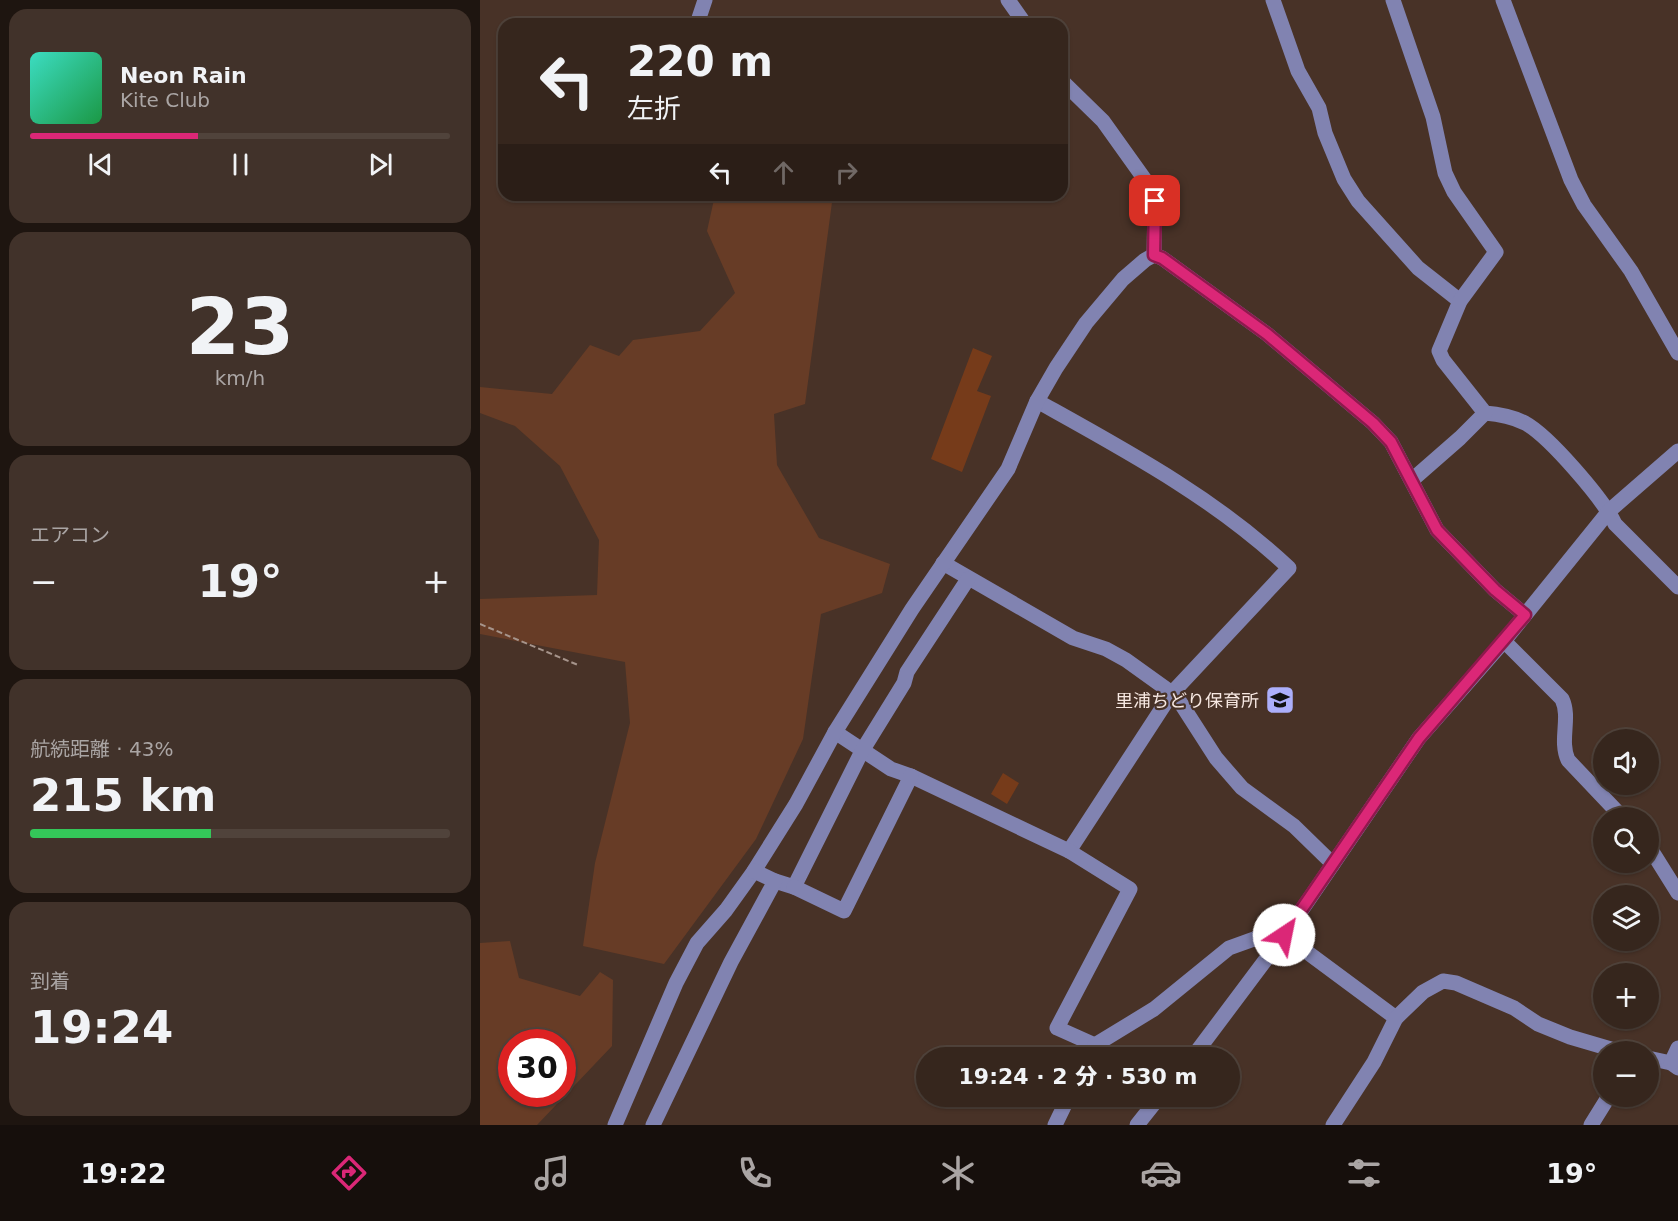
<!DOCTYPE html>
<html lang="ja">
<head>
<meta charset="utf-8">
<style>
  :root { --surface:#36261d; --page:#41322a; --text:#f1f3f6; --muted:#aaa5a4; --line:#50433b; --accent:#db2777 }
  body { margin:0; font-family:"DejaVu Sans","Noto Sans JP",sans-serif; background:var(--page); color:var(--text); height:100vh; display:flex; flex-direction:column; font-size:22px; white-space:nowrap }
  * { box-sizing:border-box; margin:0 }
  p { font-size:20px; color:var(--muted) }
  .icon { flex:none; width:33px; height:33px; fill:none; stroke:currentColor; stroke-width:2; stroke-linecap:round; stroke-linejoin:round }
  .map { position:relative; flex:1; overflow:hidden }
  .drawer { display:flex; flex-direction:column; gap:9px; padding:9px; background:#1e1510; width:480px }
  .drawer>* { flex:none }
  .banner { position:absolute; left:18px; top:18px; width:570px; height:183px; border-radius:18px; box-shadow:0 2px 4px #0004,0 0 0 2px var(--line); background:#36261d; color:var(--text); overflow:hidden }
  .buttons { position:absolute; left:1113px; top:729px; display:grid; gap:12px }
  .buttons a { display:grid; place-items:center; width:66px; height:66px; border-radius:50%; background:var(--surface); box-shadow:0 2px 4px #0004,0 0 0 2px var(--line); font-size:30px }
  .speed { position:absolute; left:18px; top:1029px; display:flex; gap:12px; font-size:30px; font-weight:700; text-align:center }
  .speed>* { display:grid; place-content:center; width:78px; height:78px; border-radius:50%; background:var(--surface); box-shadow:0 2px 4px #0004,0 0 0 2px var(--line); line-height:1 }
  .speed .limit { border:9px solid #d22; background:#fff; color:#111 }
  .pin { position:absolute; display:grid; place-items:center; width:51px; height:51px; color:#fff; margin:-26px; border-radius:12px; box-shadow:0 3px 9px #0006 }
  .me { position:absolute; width:66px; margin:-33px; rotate:34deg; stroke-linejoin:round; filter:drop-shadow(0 0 4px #0008) }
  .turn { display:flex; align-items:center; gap:21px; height:126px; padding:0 30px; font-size:27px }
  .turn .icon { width:78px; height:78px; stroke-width:2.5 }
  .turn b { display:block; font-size:42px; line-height:51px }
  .lanes { display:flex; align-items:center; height:57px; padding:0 30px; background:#0003; justify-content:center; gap:30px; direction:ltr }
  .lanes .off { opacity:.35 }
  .big { font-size:45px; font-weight:800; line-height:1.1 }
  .drawer .card { flex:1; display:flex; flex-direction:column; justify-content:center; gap:9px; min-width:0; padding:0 21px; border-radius:18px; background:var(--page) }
  .drawer .dial { align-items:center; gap:0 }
  .dial b { font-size:78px; line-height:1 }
  .song { display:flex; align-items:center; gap:18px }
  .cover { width:72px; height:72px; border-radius:9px; background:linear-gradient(135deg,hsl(170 70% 55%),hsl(140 70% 35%)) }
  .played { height:6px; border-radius:3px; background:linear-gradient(90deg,var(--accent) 40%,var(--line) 40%) }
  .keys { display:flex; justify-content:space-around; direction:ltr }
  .heat { display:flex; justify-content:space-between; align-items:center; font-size:33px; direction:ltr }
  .charge { height:9px; border-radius:4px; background:linear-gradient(90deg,#34c759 43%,var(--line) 0) }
  .trip { position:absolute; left:436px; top:1047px; width:324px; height:60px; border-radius:30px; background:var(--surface); box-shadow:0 2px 4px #0004,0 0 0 2px var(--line); font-weight:800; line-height:60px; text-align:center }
  .dock { display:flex; height:96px; justify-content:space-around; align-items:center; background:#160f0c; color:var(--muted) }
  .dock .icon { width:42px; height:42px }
  .dock .active { color:var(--accent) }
  .dock b { font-size:27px; color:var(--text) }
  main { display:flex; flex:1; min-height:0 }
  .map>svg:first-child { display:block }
  .green { fill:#673c26; fill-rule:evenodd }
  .building { fill:#763b1a }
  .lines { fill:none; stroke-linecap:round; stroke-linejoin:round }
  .path { stroke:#a6948b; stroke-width:2; stroke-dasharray:6 3; stroke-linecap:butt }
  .minor { stroke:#8183b1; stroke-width:15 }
  .route-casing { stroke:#8e194d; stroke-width:15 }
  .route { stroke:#db2777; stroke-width:10 }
  .labels { text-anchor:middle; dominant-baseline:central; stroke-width:4.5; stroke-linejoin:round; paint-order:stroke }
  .poi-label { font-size:18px; fill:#f7e8e2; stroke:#483227; text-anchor:end }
</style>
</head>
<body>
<main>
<section class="drawer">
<div class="card">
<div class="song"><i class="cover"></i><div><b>Neon Rain</b><p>Kite Club</p></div></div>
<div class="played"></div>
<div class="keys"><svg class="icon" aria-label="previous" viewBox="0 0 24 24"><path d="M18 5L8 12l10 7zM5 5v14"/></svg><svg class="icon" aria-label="pause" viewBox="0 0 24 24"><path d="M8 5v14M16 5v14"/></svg><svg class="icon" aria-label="next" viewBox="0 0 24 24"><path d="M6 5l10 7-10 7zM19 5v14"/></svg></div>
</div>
<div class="card dial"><b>23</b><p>km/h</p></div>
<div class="card"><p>エアコン</p>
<div class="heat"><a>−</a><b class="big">19°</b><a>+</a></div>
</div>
<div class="card"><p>航続距離 · 43%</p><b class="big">215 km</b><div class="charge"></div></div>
<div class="card"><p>到着</p><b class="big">19:24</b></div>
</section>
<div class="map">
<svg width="1198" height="1125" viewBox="0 0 1198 1125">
  <rect width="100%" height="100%" fill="#483227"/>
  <g class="green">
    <path d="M235 195H353L325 404 294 414 297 465 339 538 410 564 402 593 341 614 323 739 276 839 184 964 103 946 115 863 150 723 145 662 0 634V599L117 595 119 540 80 466 35 426 0 413V387L72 394 110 345 139 356 153 340 220 331 255 293 227 231Z"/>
    <path d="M30 941 39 978 100 996 120 972 133 980 132 1046 57 1125H0V943ZM32 1042H82V1094H32Z"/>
  </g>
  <g class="building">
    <path d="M493 348 512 356 497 391 511 396 482 472 451 459Z"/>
    <path d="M523 773 539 783 527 804 511 794Z"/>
  </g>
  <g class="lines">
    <path class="path" d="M0 624 98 665"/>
    <g class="minor">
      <path d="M528 0 545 24"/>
      <path d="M793 0 818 71 839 108 845 133 864 179 878 201 938 268 980 301"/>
      <path d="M913 0 953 117 965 173 974 192 1016 252 980 301 959 351 963 360 1005 413C1018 414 1033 417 1045 423 1069 436 1124 500 1135 524L1198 587"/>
      <path d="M1023 0 1091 180 1104 205 1151 271 1198 353"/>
      <path d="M217 24 225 0"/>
      <path d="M582 81 623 121 668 184 675 201 674 255"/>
      <path d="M557 401C645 450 735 498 809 568L692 693 589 851"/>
      <path d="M932 480 980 438 1005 413"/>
      <path d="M463 563 593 638 626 649 646 660 692 693 700 702 736 758 762 788 814 826 853 864"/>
      <path d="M1024 641 1082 699C1091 718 1079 740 1088 760L1143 818"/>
      <path d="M355 732 411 769 431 776 589 851 650 889 577 1028 615 1045"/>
      <path d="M1168 845 1198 893"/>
      <path d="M295 881 314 887 382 751 424 683 427 672 488 579"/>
      <path d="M314 887 364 911 431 776"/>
      <path d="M804 935 916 1018"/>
      <path d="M609 1058 615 1045 674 1009 749 948 799 930H808"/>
      <path d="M712 1058 808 930 939 738 1024 641 1129 511 1198 451"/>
      <path d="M1168 1058 1191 1063 1198 1068"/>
      <path d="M1191 1063 1198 1048"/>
      <path d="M135 1125 196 983 217 943 246 910 274 871 316 804 355 732 432 609 528 469 557 401 576 368 606 323 643 279 665 260 674 255 682 258 787 334 893 423 911 442 957 530 1015 590 1045 615"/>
      <path d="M173 1125 251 962 295 881 274 871"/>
      <path d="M575 1125 589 1096"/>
      <path d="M657 1125 680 1096"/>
      <path d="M853 1125 894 1062 916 1018 943 992 963 981 976 983 1034 1008 1058 1024 1090 1037 1141 1052"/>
      <path d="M1111 1125 1129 1096"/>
    </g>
  </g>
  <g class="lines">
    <g class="route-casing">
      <path id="route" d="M675 201 674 255 682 258 787 334 893 423 911 442 957 530 1015 590 1045 615 939 738 804 935"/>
    </g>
    <use href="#route" class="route"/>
  </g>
  <defs>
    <g id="school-square" transform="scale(1.5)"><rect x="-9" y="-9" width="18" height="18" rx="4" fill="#acaffb" stroke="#483227"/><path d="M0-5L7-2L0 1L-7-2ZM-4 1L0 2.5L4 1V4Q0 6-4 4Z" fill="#111"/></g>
  </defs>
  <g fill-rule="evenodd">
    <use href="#school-square" x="800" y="700"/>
  </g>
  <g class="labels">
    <g class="poi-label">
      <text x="779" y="700">里浦ちどり保育所</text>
    </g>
  </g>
</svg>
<div class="buttons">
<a><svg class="icon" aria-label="sound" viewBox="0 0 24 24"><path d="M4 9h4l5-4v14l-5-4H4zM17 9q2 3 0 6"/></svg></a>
<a><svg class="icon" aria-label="search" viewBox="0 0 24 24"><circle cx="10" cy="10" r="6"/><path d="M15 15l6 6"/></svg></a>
<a><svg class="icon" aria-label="layers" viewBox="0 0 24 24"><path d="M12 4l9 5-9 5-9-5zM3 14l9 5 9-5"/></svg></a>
<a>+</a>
<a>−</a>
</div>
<div class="speed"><div class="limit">30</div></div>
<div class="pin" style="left:675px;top:201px;background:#d93025"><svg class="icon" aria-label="arrive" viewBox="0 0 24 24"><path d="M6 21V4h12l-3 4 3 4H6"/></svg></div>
<svg class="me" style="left:804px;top:935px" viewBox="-20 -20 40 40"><circle r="19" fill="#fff"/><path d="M0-13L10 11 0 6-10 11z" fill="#db2777"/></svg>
<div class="trip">19:24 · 2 分 · 530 m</div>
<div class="banner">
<div class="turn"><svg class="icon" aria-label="left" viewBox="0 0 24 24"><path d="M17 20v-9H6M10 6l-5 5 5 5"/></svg><div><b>220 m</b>左折</div></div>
<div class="lanes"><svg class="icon" aria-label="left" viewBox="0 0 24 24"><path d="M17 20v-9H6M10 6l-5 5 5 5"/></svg><svg class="icon off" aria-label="ahead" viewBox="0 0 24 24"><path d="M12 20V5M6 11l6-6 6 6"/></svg><svg class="icon off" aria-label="right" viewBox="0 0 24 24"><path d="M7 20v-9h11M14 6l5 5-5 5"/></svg></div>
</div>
</div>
</main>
<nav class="dock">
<b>19:22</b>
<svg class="icon active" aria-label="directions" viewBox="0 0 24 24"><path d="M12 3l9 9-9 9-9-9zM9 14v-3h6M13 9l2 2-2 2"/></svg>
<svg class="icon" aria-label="music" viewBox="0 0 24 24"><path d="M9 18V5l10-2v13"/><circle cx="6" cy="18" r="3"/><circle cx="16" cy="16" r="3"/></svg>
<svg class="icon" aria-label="phone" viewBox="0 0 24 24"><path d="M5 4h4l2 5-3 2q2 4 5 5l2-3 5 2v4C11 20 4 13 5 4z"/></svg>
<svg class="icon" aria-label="climate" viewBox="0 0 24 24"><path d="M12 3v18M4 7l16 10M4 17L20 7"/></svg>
<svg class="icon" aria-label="car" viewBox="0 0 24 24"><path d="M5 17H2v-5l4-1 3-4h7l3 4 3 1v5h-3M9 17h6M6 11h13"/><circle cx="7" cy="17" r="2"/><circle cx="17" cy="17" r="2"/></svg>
<svg class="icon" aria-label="filters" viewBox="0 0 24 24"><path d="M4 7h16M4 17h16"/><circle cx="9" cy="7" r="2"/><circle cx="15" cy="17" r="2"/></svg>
<b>19°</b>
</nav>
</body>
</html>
